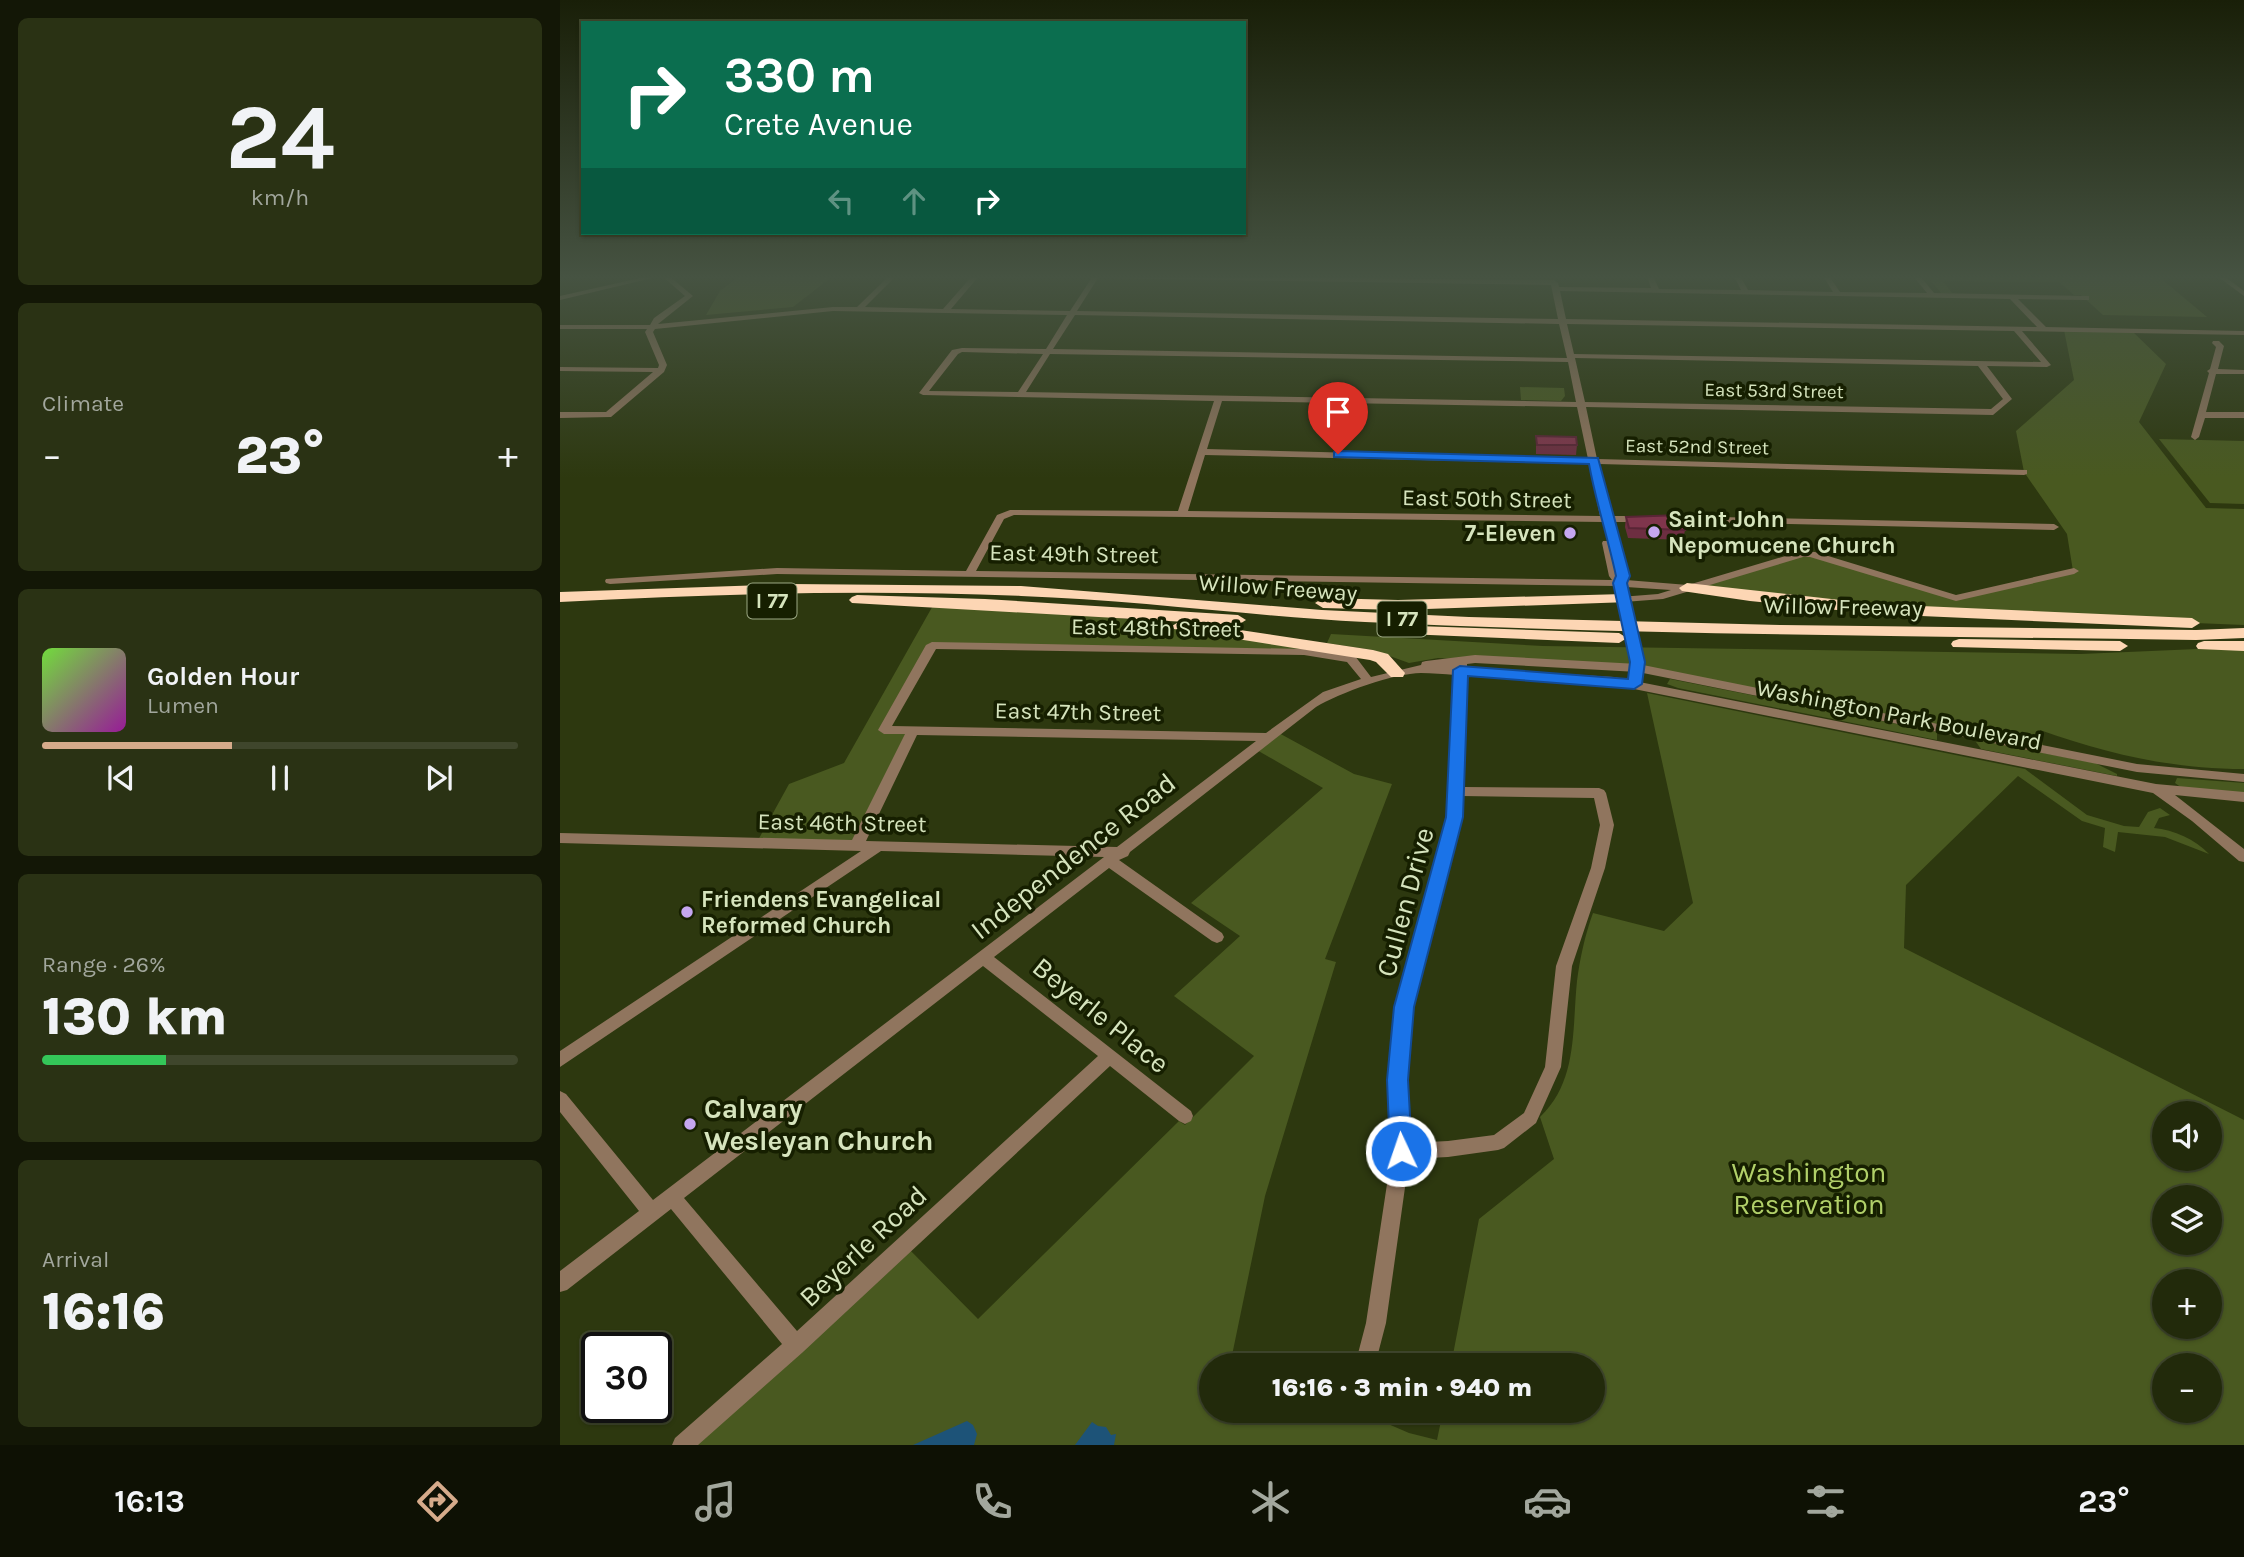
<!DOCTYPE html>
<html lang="en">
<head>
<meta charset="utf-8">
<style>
  :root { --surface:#222a0b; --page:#2a3214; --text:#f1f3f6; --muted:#a2a79d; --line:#3f462c; --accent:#d6ab8b }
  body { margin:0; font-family:Karla,sans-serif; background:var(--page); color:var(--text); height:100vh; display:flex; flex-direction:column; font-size:26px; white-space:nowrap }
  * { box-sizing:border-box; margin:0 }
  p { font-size:23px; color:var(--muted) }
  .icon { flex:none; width:38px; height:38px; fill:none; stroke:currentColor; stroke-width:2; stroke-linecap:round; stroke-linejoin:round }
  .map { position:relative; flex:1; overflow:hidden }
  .drawer { display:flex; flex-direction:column; gap:18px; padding:18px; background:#131706; width:560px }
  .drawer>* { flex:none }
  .guide { position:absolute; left:21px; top:21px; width:665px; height:214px; border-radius:0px; box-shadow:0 2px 5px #0004,0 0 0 2px var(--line); background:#0b6e4f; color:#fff; overflow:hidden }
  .tools { position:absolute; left:1592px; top:1101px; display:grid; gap:14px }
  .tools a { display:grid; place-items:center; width:70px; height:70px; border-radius:50%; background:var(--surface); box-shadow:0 2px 5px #0004,0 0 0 2px var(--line); font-size:35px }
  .speed { position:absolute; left:21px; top:1332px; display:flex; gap:14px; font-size:35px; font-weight:700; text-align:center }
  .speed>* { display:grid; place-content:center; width:91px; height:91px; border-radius:50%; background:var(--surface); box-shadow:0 2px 5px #0004,0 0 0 2px var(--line); line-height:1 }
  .speed .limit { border:4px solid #111; border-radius:10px; background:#fff; color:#111 }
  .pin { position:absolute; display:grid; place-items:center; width:60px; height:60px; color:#fff; margin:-72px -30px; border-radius:50% 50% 50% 0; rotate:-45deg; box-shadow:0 0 7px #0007 }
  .pin .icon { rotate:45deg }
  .me { position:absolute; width:77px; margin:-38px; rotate:357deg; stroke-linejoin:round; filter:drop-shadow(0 0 5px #0008) }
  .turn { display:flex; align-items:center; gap:24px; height:147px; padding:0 28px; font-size:32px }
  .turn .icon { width:91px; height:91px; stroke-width:2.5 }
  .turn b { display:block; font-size:49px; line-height:60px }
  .lanes { display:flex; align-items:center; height:66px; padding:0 28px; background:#0003; justify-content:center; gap:35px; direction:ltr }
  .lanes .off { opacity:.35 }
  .big { font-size:52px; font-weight:800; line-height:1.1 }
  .drawer .widget { flex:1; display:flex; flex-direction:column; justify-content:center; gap:10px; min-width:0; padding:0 24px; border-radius:10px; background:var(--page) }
  .drawer .dial { align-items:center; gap:0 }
  .dial b { font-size:91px; line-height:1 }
  .song { display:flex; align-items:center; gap:21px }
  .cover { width:84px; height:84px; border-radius:10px; background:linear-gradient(135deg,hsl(100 70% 55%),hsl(300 70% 35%)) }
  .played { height:7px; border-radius:4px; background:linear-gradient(90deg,var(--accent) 40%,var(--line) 40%) }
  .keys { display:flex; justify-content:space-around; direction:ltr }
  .heat { display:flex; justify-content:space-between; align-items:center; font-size:38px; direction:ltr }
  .charge { height:10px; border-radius:5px; background:linear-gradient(90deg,#34c759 26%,var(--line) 0) }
  .trip { position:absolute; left:639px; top:1353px; width:406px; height:70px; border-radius:35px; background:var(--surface); box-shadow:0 2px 5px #0004,0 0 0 2px var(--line); font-weight:800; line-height:70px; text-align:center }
  .menu { display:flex; height:112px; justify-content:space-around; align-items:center; background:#0e1104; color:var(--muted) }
  .menu .icon { width:49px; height:49px }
  .menu .selected { color:var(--accent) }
  .menu b { font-size:32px; color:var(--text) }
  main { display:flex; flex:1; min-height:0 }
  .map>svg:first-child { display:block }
  .green { fill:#495920; fill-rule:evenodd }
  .water { fill:#1d5378 }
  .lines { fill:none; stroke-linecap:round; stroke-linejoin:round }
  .minor { fill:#90755e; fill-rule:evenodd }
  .highway { fill:#fdd6b4; fill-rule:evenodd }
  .minor-bridge { stroke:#90755e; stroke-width:10 }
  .wall { fill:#6d2e41 }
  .building { fill:#7f354c; stroke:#592535; stroke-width:2 }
  .route { fill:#1a73e8; stroke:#114b97; stroke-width:2 }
  .poi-dot { fill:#c5a6f0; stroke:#161f00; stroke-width:2.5 }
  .labels { text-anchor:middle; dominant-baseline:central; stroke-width:7; stroke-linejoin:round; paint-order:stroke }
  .far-street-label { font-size:19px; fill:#d6e4bd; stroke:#161f00 }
  .shield { fill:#161f00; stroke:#9ca984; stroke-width:2 }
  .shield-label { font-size:21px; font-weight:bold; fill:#d6e4bd }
  .street-label { font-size:23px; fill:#d6e4bd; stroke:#161f00 }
  .poi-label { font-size:23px; font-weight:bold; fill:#d6e4bd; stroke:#161f00; text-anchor:start }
  .near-street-label { font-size:28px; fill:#d6e4bd; stroke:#161f00 }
  .near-poi-label { font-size:28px; font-weight:bold; fill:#d6e4bd; stroke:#161f00; text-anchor:start }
  .near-park-label { font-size:28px; fill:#b1d069; stroke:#161f00 }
</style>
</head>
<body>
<main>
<section class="drawer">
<div class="widget dial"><b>24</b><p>km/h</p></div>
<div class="widget"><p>Climate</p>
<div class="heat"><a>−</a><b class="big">23°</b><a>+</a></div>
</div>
<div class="widget">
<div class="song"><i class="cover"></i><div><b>Golden Hour</b><p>Lumen</p></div></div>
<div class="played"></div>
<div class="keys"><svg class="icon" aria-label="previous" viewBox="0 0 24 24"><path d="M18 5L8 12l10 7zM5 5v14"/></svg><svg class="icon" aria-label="pause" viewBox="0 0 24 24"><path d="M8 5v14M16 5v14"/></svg><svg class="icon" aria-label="next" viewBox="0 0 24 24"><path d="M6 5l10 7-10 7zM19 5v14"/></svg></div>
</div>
<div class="widget"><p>Range · 26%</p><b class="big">130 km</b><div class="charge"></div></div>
<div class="widget"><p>Arrival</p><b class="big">16:16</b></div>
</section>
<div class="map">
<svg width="1684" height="1445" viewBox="0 0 1684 1445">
  <rect width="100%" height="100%" fill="#2d380f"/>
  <g class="green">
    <path d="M179 276H273L233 307 146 315 160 291Z"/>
    <path d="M1367 276H1598L1647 317 1543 315 1521 295H1514L1499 282 1383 281 1392 293H1381Z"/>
    <path d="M1504 330 1572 331 1606 364 1579 422 1646 508 1684 509V625L1291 609 1127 588 1242 554 1396 598 1513 571 1507 534 1464 472 1456 431 1514 380Z"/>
    <path d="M960 387 1004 388 1005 396 1001 401 961 400Z"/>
    <path d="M1599 439 1684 441V504L1650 503Z"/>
    <path d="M375 602 485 608 748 644 744 652 372 645 324 729 353 730 297 844 197 842 229 784 284 763Z"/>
    <path d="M771 634 983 646 1521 654 1684 647V769C1613 769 1547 754 1480 730L1484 749 1096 671 878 658 849 663 813 650 767 643Z"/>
    <path d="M1110 679 1377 732V740L1118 688 1107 684Z"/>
    <path d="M1087 693 1465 769 1527 815 1564 826 1579 827 1588 812 1600 808 1610 815 1599 818 1594 828C1614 830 1635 839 1649 854L1605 837 1558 832 1555 852 1543 847 1545 828 1522 821 1458 776 1346 885 1344 948 1684 1120V1445H120L345 1245 418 1319 619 1121 625 1125 694 1056 614 996 680 936 631 903 763 788 695 749 717 732 794 774 832 784 765 959 776 962 705 1196 670 1365H651V1410H740L812 1417 849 1433 877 1440 883 1411 1032 1410V1365H891L919 1219 994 1159 980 1117C1018 1081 1012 1029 1017 981 1020 958 1025 935 1033 913L1104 931 1133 903ZM1605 1113H1650V1158H1605ZM1605 1197H1650V1242H1605ZM1605 1281H1650V1326H1605ZM1605 1365H1650V1410H1605Z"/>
    <path d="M1423 741 1535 763 1557 774V776L1421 749 1416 742Z"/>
    <path d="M1617 778 1684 783V793L1622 788 1615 783Z"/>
  </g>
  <g class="water">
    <path d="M407 1421 413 1425 417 1434 414 1445H353Z"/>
    <path d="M532 1422 538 1426 546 1427 551 1435 556 1434 554 1445H515Z"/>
  </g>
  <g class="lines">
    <g class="minor">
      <path d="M89 276H101L0 300V296Z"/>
      <path d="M102 276H109L133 296 98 324 273 307H297L329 276H336L305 307 383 309 412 276H419L391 309 510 311 533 276 994 280 998 283 999 287 1091 288 1087 276H1093L1099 289 1181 290 1174 276H1180L1188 290 1273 292 1263 276H1269L1280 292 1367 293 1353 276H1360L1374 293 1529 296V300H1526L1458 299 1486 327 1684 331V335L1462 331 1491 365 1487 367 1427 366 1452 399 1433 415 1026 407 1037 459 1467 470V474L1464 475 1039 464 1050 516H1081L1086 519 1081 522H1053L1057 527 1068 576 1066 580 1128 585 1242 551 1255 552 1396 595 1514 568 1519 571 1514 574 1396 601 1250 557H1243L1103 599 1064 602 1060 601 1059 599 1060 597 1098 594 1111 590 1066 587 1067 590 1062 593 1058 592 1056 586 217 574 50 584 46 583 45 581 46 579 217 568 406 571 437 515 450 510 618 511 654 401 363 395 359 393 392 350 402 348 486 349 507 315 273 311 95 329 93 332 107 365 104 372 51 417 0 418V412H46L93 372 0 371V367L98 368 99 365 85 332 87 329H0V325H90L94 318 125 296ZM538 278 991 285 998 319 517 311ZM1000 291 1450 299 1477 327 1006 319ZM515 315 999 324 1007 358 493 349ZM1007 324 1454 331 1481 362 1014 354ZM402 352 483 354 458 392 369 391 398 354ZM490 354 1008 362 1016 402 466 392ZM1015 358 1418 366 1443 399 1431 409 1025 402ZM662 401 1017 407 1028 459 647 449ZM645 455 1029 464 1040 516 628 511ZM454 515 1043 522 1047 527 1050 541H1043L1042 543 1049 576 1052 580 416 571 444 519Z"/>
      <path d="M1657 276H1664L1684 291V296Z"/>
      <path d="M1653 341H1659L1664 346 1658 369 1684 370V374H1656L1646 412H1684V418H1645L1639 437 1635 440 1631 437 1649 373 1647 371 1650 369 1656 347 1652 343Z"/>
      <path d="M1106 516 1494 524 1499 527 1494 530 1103 521V517Z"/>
      <path d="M372 642 744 649 795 656 811 677 861 665 862 662 866 661 915 655 1078 664 1577 764 1684 774V782L1577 772 1078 672 915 663 907 664V668L1054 677 1596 784 1684 792V802L1615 795 1684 849V862L1679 861 1632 821 1593 793 1054 685 906 676 903 787 1039 788 1044 790 1046 793 1054 825 1045 868 1012 966 1001 1067 976 1123 944 1148 938 1150 888 1157 849 1159 826 1323 815 1365H795L806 1323 832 1151 830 1080 836 1007 888 817 895 675C884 674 872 673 861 673 835 673 779 693 756 707L570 852 568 856 559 860 662 933 664 937 662 941 657 943 652 941 549 868 434 957 631 1111 633 1116 631 1121 625 1124 619 1121 550 1066 243 1352 138 1445H112L115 1438 222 1344 111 1209 7 1290 0 1292V1271L79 1211 0 1112V1091L6 1094 93 1200 544 857 321 851 0 1067V1051L301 851 0 843V833L292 840 345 734H324L318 730 366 645ZM376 649 744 655 787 662 801 679 763 692 706 733 332 726ZM357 735 696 741 557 847 306 841ZM902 796 1034 798 1040 825 1031 868 996 966 985 1067 964 1113 934 1135 888 1141 849 1143 846 1080 852 1007 902 817ZM423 966 538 1056 237 1331 124 1198Z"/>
    </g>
    <g class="highway">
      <path d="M1127 583 1316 604 1632 618 1640 623 1632 628 1316 614 1190 601 1122 591 1119 588Z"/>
      <path d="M230 584 461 586 762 610 909 617 1221 625 1636 630 1684 628V638L1636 640C1359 636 1082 635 805 622 690 616 576 600 461 596 307 589 153 594 0 602V592Z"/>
      <path d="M1064 594 1072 599 1069 602 838 610 763 608 755 603 763 598 838 600Z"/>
      <path d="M297 595 425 599 678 615 686 620 678 625 292 603 289 600 292 597Z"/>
      <path d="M620 621 813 650 828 654 845 673 843 677H831L816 662 810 660 614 629 612 626Z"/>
      <path d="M828 625 1059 633 1067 638 1059 643 822 633 820 630 822 627Z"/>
      <path d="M1399 639 1560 641 1568 646 1560 651 1393 647 1391 644 1393 641Z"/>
      <path d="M1644 641H1684V651L1638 649 1636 646 1638 643Z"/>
    </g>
    <path class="minor-bridge" d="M1066 608 1076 656"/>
  </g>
  <g class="wall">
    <path d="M976 436 1017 445 1016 455 976 454Z"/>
    <path d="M1066 517 1125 530 1123 540 1068 538 1065 527Z"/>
  </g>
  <g class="building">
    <path d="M976 436 1016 437 1017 445H977Z"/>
    <path d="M1120 515 1125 530 1069 528 1066 517Z"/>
  </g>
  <linearGradient id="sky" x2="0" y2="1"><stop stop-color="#191f08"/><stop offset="0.58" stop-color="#465342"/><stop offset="1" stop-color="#465342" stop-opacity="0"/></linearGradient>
  <rect width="1684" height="478" fill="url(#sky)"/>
  <path class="route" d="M778 451 1038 458 1070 576 1067 583 1085 662 1082 684 1074 689 908 676 903 817 854 1007 848 1080 852 1151 849 1159 841 1162 833 1159 830 1151 827 1080 834 1007 886 817 893 670 900 666 1068 679 1070 662 1053 583 1056 576C1048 538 1036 503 1029 464L774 457V452Z"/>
  <g class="poi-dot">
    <circle cx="1094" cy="532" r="7"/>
    <circle cx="1010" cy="533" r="7"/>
    <circle cx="127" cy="912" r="7"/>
    <circle cx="130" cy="1124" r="7"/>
  </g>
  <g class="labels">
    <g class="far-street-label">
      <text transform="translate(1214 391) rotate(1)">East 53rd Street</text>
      <text transform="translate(1137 447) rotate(1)">East 52nd Street</text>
    </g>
    <g class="shield">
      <rect x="187.5" y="583.5" width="49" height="35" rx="5"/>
      <rect x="817.5" y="601.5" width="49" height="35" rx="5"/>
    </g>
    <g class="shield-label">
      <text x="212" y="601">I 77</text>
      <text x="842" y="619">I 77</text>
    </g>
    <g class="street-label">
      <text transform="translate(927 499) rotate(1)">East 50th Street</text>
      <text transform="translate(514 554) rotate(1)">East 49th Street</text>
      <text transform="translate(718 588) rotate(4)">Willow Freeway</text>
      <text transform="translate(1283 607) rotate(1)">Willow Freeway</text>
      <text transform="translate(596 628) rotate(1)">East 48th Street</text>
      <text transform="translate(518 712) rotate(1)">East 47th Street</text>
      <text transform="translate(1339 715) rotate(11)">Washington Park Boulevard</text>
      <text transform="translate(282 823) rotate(1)">East 46th Street</text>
    </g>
    <g class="poi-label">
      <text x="1108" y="519">Saint John<tspan x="1108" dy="26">Nepomucene Church</tspan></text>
      <text x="996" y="533" text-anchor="end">7-Eleven</text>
      <text x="141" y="899">Friendens Evangelical<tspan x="141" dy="26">Reformed Church</tspan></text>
    </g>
    <g class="near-street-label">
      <text transform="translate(513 856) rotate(-38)">Independence Road</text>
      <text transform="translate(845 902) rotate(-75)">Cullen Drive</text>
      <text transform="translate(541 1015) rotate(39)">Beyerle Place</text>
      <text transform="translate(303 1246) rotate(-43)">Beyerle Road</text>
    </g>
    <g class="near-poi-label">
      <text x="144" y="1108">Calvary<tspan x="144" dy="32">Wesleyan Church</tspan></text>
    </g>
    <g class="near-park-label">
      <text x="1249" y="1172">Washington<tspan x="1249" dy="32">Reservation</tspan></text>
    </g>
  </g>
</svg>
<div class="tools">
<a><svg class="icon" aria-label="sound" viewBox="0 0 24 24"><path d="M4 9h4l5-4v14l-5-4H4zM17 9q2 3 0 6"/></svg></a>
<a><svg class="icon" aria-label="layers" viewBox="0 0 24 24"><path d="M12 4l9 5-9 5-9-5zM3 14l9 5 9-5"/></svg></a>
<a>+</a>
<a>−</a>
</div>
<div class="speed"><div class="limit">30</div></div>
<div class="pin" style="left:778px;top:454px;background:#d93025"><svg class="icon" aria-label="arrive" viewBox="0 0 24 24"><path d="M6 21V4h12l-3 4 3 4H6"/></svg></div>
<svg class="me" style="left:841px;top:1151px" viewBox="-20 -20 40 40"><circle r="17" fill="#1a73e8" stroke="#fff" stroke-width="3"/><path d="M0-11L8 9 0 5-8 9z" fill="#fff"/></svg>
<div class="trip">16:16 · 3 min · 940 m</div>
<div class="guide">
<div class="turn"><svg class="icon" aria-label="right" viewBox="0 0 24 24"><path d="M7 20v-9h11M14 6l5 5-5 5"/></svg><div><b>330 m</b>Crete Avenue</div></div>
<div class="lanes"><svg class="icon off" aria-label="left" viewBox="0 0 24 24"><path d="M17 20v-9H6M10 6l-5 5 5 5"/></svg><svg class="icon off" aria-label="ahead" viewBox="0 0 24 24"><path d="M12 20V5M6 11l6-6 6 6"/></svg><svg class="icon" aria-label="right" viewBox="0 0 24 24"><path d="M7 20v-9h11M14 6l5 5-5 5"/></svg></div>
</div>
</div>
</main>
<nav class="menu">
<b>16:13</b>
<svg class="icon selected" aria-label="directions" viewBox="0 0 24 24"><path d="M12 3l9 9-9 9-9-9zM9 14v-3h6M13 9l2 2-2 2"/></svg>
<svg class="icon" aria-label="music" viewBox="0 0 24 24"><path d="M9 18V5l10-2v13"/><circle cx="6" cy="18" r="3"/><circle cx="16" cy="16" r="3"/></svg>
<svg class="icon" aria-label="phone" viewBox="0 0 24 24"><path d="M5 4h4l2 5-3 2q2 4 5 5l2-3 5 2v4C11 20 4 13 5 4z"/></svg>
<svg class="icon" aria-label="climate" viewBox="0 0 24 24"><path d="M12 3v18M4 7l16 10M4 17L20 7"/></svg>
<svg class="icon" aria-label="car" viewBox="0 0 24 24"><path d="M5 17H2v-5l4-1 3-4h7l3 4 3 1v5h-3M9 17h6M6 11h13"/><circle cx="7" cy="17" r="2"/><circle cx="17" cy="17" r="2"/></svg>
<svg class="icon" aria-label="filters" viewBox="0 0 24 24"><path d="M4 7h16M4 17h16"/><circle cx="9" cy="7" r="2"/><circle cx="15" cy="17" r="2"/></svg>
<b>23°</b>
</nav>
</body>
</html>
